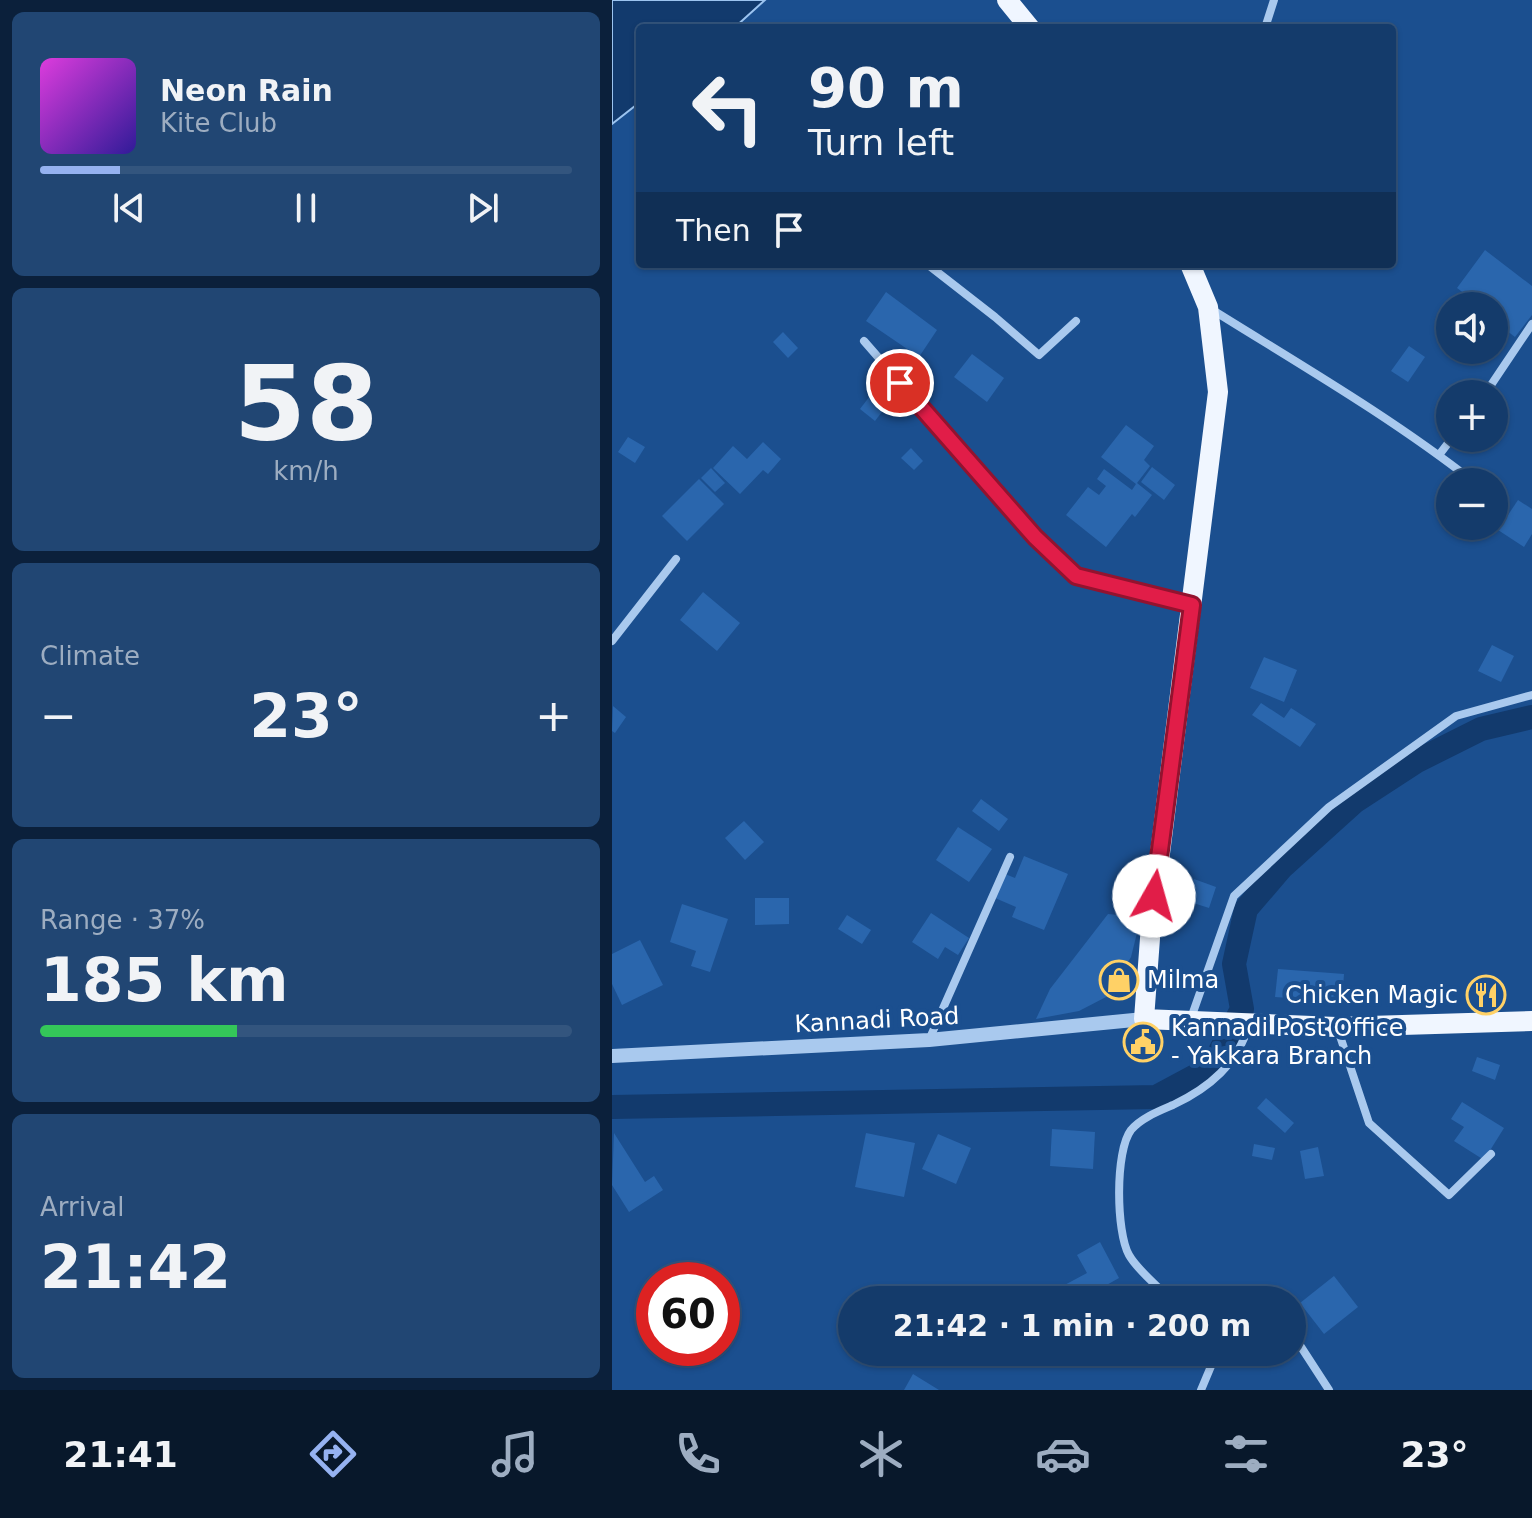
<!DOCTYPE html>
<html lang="en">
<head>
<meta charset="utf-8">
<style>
  :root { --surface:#143b6b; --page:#214673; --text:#f1f3f6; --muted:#9dadc1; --line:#33557e; --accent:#95b2f1 }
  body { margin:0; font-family:"DejaVu Sans",sans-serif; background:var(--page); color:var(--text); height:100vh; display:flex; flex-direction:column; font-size:30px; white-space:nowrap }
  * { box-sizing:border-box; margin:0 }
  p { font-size:26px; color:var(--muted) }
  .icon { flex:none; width:44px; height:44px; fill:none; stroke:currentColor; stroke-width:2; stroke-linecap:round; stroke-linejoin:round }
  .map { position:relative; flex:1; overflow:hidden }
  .side { display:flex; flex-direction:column; gap:12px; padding:12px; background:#0b203b; width:612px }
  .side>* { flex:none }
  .hud { position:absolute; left:24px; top:24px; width:760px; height:244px; border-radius:8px; box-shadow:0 2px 6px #0004,0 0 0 2px var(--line); background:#143b6b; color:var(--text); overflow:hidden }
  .tools { position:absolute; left:824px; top:292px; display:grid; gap:16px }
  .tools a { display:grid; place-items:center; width:72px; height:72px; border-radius:50%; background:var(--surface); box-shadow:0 2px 6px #0004,0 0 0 2px var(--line); font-size:40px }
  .speed { position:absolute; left:24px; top:1262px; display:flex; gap:16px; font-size:40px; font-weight:700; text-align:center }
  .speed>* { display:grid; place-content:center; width:104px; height:104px; border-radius:50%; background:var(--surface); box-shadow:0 2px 6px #0004,0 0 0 2px var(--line); line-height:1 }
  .speed .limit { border:12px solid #d22; background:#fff; color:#111 }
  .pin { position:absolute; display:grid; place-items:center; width:68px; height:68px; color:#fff; margin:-34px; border:4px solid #fff; border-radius:50%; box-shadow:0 2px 8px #0007 }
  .me { position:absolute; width:88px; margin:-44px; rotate:7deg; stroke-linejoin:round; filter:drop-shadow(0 0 6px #0008) }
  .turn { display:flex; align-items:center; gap:28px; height:168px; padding:0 40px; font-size:36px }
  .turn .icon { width:104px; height:104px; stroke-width:2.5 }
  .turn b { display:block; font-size:56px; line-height:68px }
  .then { display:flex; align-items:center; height:76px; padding:0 40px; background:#0003; gap:16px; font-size:30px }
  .big { font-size:60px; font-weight:800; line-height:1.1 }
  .side .tile { flex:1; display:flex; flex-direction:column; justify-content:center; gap:12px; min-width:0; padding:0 28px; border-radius:12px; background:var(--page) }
  .side .dial { align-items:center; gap:0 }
  .dial b { font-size:104px; line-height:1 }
  .song { display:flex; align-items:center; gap:24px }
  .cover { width:96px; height:96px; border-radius:12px; background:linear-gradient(135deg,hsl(300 70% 55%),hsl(250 70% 35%)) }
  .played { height:8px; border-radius:4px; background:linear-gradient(90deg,var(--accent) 15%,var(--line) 15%) }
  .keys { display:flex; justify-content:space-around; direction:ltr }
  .heat { display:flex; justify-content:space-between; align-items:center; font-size:44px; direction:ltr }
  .charge { height:12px; border-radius:6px; background:linear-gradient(90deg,#34c759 37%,var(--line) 0) }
  .trip { position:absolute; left:226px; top:1286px; width:468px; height:80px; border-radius:40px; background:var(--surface); box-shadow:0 2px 6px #0004,0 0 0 2px var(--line); font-weight:800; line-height:80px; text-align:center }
  .tabs { display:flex; height:128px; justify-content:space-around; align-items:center; background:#08182b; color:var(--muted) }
  .tabs .icon { width:56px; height:56px }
  .tabs .active { color:var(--accent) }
  .tabs b { font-size:36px; color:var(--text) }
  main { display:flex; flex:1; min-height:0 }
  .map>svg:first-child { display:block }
  .water { fill:#123a6d; stroke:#9cc4f0; stroke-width:2 }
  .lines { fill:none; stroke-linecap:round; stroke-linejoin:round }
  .canal { stroke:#123a6d; stroke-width:24 }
  .building { fill:#2a66ad }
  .minor { stroke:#a9c9ee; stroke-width:8 }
  .tertiary { stroke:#a9c9ee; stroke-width:14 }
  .primary { stroke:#f0f6ff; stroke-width:20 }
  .route-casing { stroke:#92132f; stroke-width:20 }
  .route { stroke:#e11d48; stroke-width:14 }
  .labels { text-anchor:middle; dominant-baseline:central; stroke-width:8; stroke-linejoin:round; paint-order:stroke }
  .poi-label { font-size:24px; fill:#fff; stroke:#1b4f8f; text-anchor:start }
  .street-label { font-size:24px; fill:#fff; stroke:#1b4f8f }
</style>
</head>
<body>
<main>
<section class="side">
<div class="tile">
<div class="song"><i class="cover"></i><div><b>Neon Rain</b><p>Kite Club</p></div></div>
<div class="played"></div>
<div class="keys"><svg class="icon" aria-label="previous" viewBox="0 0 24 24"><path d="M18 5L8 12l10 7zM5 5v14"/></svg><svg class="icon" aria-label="pause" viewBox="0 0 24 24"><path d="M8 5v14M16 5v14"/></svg><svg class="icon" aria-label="next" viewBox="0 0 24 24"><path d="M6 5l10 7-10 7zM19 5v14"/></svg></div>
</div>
<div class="tile dial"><b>58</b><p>km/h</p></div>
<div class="tile"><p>Climate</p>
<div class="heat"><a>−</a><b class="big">23°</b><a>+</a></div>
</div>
<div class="tile"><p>Range · 37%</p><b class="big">185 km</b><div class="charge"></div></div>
<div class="tile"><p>Arrival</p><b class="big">21:42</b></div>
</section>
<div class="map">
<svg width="920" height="1390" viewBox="0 0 920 1390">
  <rect width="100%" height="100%" fill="#1b4f8f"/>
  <path class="water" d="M0 0H153L122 28H28V102L0 124Z"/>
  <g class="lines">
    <path class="canal" d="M0 1107 544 1097 600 1067 630 1009 622 964 634 909 670 867 742 802 805 761 869 729 920 717"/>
  </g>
  <g class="building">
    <path d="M873 250 920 286V315L903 337 882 321V306H869L845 288Z"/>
    <path d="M274 292 325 330 307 357 254 321Z"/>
    <path d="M171 332 186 348 176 358 161 342Z"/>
    <path d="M797 346 813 357 796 382 779 371Z"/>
    <path d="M360 354 392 378 375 402 342 377Z"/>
    <path d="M270 380 285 392 263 421 248 409Z"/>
    <path d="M514 425 542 446 532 460 538 466 525 483 540 495 523 517 520 514 494 547 454 515 476 487 487 495 494 486 485 479 492 469 520 490 524 484 489 457Z"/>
    <path d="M16 437 33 447 23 463 6 452Z"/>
    <path d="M151 442 169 459 156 474 151 470 128 494 101 468 121 446 135 459Z"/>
    <path d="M299 448 311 461 302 470 289 458Z"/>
    <path d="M540 467 563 485 552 500 529 482Z"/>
    <path d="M99 468 113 483 103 492 89 478Z"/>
    <path d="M87 479 112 504 75 541 50 516Z"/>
    <path d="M906 500 920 509V534L912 547 886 530Z"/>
    <path d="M91 592 128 623 105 651 68 620Z"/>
    <path d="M880 645 902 656 889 682 866 671Z"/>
    <path d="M652 657 685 670 672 702 638 688Z"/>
    <path d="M649 703 672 718 679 708 704 724 688 747 640 715Z"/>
    <path d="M1 706 14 717 3 733 0 731Z"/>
    <path d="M369 799 396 819 387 831 360 811Z"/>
    <path d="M132 821 152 842 133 860 113 838Z"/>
    <path d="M346 827 380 849 357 882 324 860Z"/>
    <path d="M412 856 456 874 432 930 400 917 404 907 383 898 393 874 403 878Z"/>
    <path d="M582 879 604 887 597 908 575 901Z"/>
    <path d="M143 898H177V924L143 925Z"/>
    <path d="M70 904 116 919 98 972 79 966 84 951 58 942Z"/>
    <path d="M319 913 357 938 346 955 333 947 326 959 300 942Z"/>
    <path d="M496 914 529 917 519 957 496 996 467 1011 424 1019 438 989Z"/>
    <path d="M235 915 259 930 250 944 226 929Z"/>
    <path d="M28 940 51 985 10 1005 0 984V954Z"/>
    <path d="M666 969 732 974 730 1002 663 997Z"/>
    <path d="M865 1057 888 1065 883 1080 860 1071Z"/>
    <path d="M654 1098 682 1123 673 1133 645 1108Z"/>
    <path d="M850 1102 892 1128 872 1160 842 1141 852 1127 839 1119Z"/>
    <path d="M440 1129 483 1132 481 1169 438 1166Z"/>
    <path d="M2 1133 33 1182 42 1176 51 1190 17 1212 0 1185Z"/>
    <path d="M254 1133 303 1143 292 1197 243 1187Z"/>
    <path d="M326 1134 359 1148 344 1184 310 1169Z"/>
    <path d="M642 1144 663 1148 660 1160 640 1156Z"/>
    <path d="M706 1147 712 1176 693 1179 688 1151Z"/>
    <path d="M488 1242 507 1278 468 1300H454L447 1288 475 1273 465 1255Z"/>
    <path d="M722 1276 746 1307 712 1334 688 1303Z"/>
    <path d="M301 1374 327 1390H292Z"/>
  </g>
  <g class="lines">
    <g class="minor">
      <path d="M653 28 662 0"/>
      <path d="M315 264 383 317 427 355 464 321"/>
      <path d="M599 309C687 364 779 417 862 482"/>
      <path d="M252 341 423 537 464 576 579 605"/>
      <path d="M873 394 920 324"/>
      <path d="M827 455 840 438"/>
      <path d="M882 498 885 500"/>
      <path d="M0 641 64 559"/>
      <path d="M578 1021 622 896 717 807 844 716 920 695"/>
      <path d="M725 1027 757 1123 837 1195 879 1154"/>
      <path d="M317 1040 398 857"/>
      <path d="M559 1300C546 1286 526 1271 517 1255 504 1232 503 1151 519 1130 529 1118 547 1111 561 1105 597 1088 626 1064 637 1024"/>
      <path d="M680 1333 717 1390"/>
      <path d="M589 1390 605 1352"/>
    </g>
    <path class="tertiary" d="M0 1056 317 1040 532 1019"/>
    <g class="primary">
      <path d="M395 0 418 28"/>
      <path d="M578 264 596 307 606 392 539 925 532 1019 724 1027 920 1021"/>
    </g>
  </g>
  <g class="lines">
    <g class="route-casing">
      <path id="route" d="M288 383 423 537 464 576 580 605 542 896"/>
    </g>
    <use href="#route" class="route"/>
  </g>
  <defs>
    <g id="shop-ring" transform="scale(2)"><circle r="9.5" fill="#1b4f8f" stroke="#ffd166" stroke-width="1.5"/><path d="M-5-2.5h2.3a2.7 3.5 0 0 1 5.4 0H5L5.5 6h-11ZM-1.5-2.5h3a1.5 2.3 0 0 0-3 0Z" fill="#ffd166"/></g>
    <g id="restaurant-ring" transform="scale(2)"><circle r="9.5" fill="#1b4f8f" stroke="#ffd166" stroke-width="1.5"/><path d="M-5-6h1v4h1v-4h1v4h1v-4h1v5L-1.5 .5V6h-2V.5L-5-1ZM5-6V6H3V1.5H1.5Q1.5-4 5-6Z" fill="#ffd166"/></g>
    <g id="civic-ring" transform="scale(2)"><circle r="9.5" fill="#1b4f8f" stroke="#ffd166" stroke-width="1.5"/><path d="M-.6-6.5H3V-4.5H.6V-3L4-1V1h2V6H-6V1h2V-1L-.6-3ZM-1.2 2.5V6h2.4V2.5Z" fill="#ffd166"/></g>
  </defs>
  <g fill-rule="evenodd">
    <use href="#shop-ring" x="507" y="980"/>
    <use href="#restaurant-ring" x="874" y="995"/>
    <use href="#civic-ring" x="531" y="1042"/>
  </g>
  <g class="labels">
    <g class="poi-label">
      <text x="535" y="980">Milma</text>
      <text x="846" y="995" text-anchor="end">Chicken Magic</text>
      <text x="559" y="1028">Kannadi Post Office<tspan x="559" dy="28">- Yakkara Branch</tspan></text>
    </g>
    <g class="street-label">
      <text transform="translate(265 1020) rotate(-3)">Kannadi Road</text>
    </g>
  </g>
</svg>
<div class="tools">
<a><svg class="icon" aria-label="sound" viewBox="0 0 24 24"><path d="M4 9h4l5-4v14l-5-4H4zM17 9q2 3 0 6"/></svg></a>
<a>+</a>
<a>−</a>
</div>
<div class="speed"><div class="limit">60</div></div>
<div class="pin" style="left:288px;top:383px;background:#d93025"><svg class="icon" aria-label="arrive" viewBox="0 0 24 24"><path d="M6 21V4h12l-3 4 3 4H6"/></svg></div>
<svg class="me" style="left:542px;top:896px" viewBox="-20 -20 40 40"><circle r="19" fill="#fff"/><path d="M0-13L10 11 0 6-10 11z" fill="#e11d48"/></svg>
<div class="trip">21:42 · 1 min · 200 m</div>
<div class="hud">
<div class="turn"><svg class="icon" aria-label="left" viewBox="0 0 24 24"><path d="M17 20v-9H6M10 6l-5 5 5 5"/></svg><div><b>90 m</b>Turn left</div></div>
<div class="then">Then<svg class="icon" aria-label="arrive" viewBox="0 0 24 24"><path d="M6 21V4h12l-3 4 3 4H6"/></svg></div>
</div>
</div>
</main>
<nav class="tabs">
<b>21:41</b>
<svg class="icon active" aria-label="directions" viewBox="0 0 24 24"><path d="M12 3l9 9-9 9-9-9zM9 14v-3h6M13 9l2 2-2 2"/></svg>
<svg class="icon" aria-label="music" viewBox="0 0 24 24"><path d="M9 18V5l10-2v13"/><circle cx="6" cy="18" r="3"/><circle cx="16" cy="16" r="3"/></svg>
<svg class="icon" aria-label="phone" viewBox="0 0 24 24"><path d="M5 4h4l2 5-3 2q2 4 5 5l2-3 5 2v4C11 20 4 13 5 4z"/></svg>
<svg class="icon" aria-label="climate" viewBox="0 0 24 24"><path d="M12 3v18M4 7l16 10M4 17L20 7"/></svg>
<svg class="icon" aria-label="car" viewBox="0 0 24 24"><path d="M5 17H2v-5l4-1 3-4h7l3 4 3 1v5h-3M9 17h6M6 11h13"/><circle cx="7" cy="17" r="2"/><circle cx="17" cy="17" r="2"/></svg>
<svg class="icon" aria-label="filters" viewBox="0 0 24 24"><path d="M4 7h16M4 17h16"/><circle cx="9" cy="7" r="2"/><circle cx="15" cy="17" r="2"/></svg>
<b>23°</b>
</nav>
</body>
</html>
